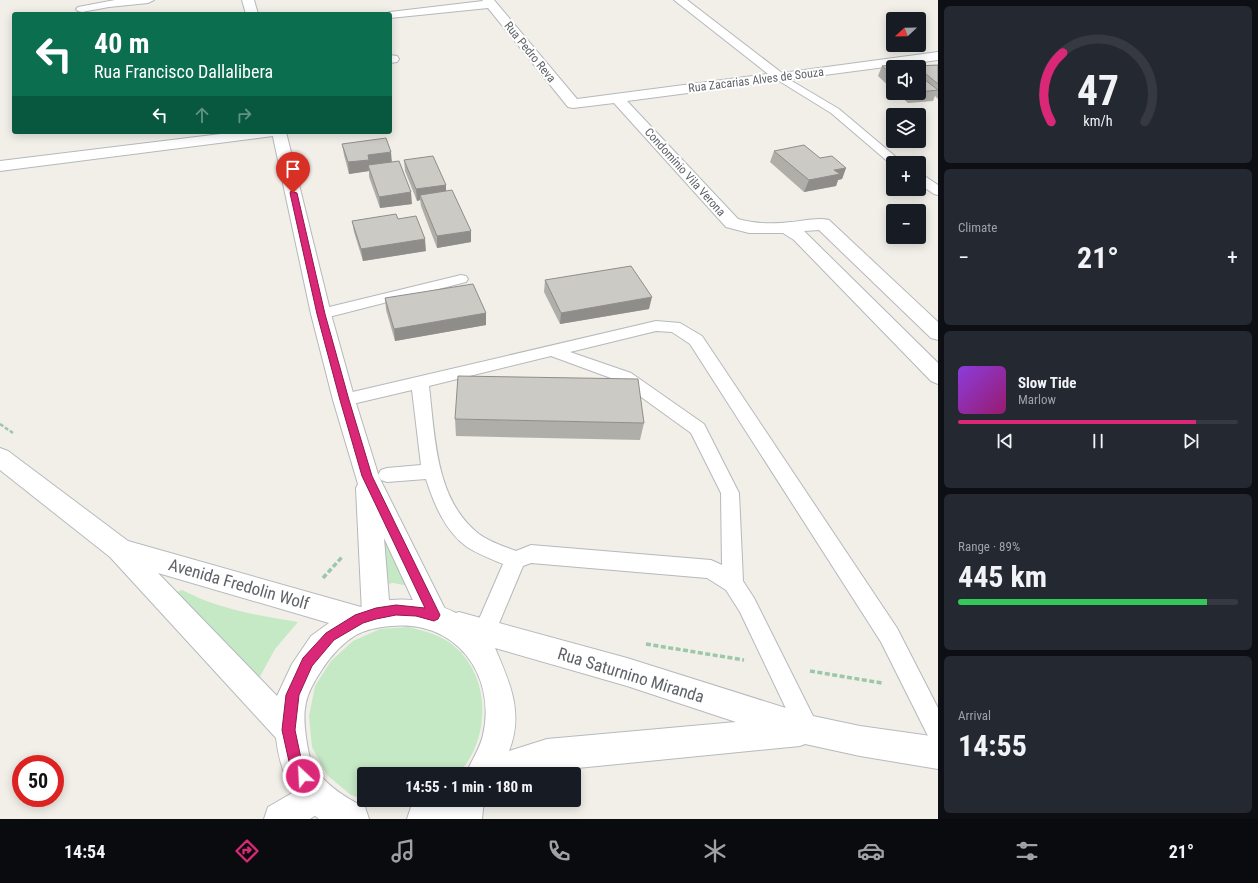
<!DOCTYPE html>
<html lang="en">
<head>
<meta charset="utf-8">
<style>
  :root { --surface:#171b24; --page:#242831; --text:#f1f3f6; --muted:#9ea1a6; --line:#363941; --accent:#db2777 }
  body { margin:0; font-family:"Roboto Condensed",sans-serif; background:var(--page); color:var(--text); height:100vh; display:flex; flex-direction:column; font-size:15px; white-space:nowrap }
  * { box-sizing:border-box; margin:0 }
  p { font-size:13px; color:var(--muted) }
  .icon { flex:none; width:22px; height:22px; fill:none; stroke:currentColor; stroke-width:2; stroke-linecap:round; stroke-linejoin:round }
  .map { position:relative; flex:1; overflow:hidden }
  .panel { display:flex; flex-direction:column; gap:6px; padding:6px; background:#0d0f14; width:320px }
  .panel>* { flex:none }
  .hud { position:absolute; left:12px; top:12px; width:380px; height:122px; border-radius:4px; box-shadow:0 2px 10px #0003; background:#0b6e4f; color:#fff; overflow:hidden }
  .needle { width:26px; rotate:248deg }
  .fabs { position:absolute; left:886px; top:12px; display:grid; gap:8px }
  .fabs a { display:grid; place-items:center; width:40px; height:40px; border-radius:4px; background:var(--surface); box-shadow:0 2px 10px #0003; font-size:20px }
  .speed { position:absolute; left:12px; top:755px; display:flex; gap:8px; font-size:20px; font-weight:700; text-align:center }
  .speed>* { display:grid; place-content:center; width:52px; height:52px; border-radius:50%; background:var(--surface); box-shadow:0 2px 10px #0003; line-height:1 }
  .speed .limit { border:6px solid #d22; background:#fff; color:#111 }
  .pin { position:absolute; display:grid; place-items:center; width:34px; height:34px; color:#fff; margin:-41px -17px; border-radius:50% 50% 50% 0; rotate:-45deg; box-shadow:0 0 4px #0007 }
  .pin .icon { rotate:45deg }
  .me { position:absolute; width:44px; margin:-22px; rotate:335deg; stroke-linejoin:round; filter:drop-shadow(0 0 3px #0008) }
  .turn { display:flex; align-items:center; gap:14px; height:84px; padding:0 16px; font-size:18px }
  .turn .icon { width:52px; height:52px; stroke-width:2.5 }
  .turn b { display:block; font-size:28px; line-height:34px }
  .lanes { display:flex; align-items:center; height:38px; padding:0 16px; background:#0003; justify-content:center; gap:20px; direction:ltr }
  .lanes .off { opacity:.35 }
  .big { font-size:30px; font-weight:700; line-height:1.1 }
  .panel .widget { flex:1; display:flex; flex-direction:column; justify-content:center; gap:6px; min-width:0; padding:0 14px; border-radius:6px; background:var(--page) }
  .panel .dial { align-items:center; gap:0 }
  .dial svg { height:104px; overflow:visible; fill:none; stroke:var(--line); stroke-width:7; stroke-linecap:round; text-anchor:middle }
  .dial text { fill:var(--text); stroke:none }
  .song { display:flex; align-items:center; gap:12px }
  .cover { width:48px; height:48px; border-radius:6px; background:linear-gradient(135deg,hsl(270 70% 55%),hsl(320 70% 35%)) }
  .played { height:4px; border-radius:2px; background:linear-gradient(90deg,var(--accent) 85%,var(--line) 85%) }
  .keys { display:flex; justify-content:space-around; direction:ltr }
  .heat { display:flex; justify-content:space-between; align-items:center; font-size:22px; direction:ltr }
  .charge { height:6px; border-radius:3px; background:linear-gradient(90deg,#34c759 89%,var(--line) 0) }
  .trip { position:absolute; left:357px; top:767px; width:224px; height:40px; border-radius:4px; background:var(--surface); box-shadow:0 2px 10px #0003; font-weight:700; line-height:40px; text-align:center }
  .menu { display:flex; height:64px; justify-content:space-around; align-items:center; background:#090b0e; color:var(--muted) }
  .menu .icon { width:28px; height:28px }
  .menu .current { color:var(--accent) }
  .menu b { font-size:18px; color:var(--text) }
  main { display:flex; flex:1; min-height:0 }
  .map>svg:first-child { display:block }
  .green { fill:#c5e8c5 }
  .lines { fill:none; stroke-linecap:round; stroke-linejoin:round }
  .service-casing { stroke:#b5b8bc; stroke-width:2 }
  .minor-casing { stroke:#b5b8bc; stroke-width:2 }
  .tertiary-casing { stroke:#b5b8bc; stroke-width:2 }
  .secondary-casing { stroke:#b6babf; stroke-width:2 }
  .path-far1 { stroke:#9cc7a9; stroke-width:2.5; stroke-dasharray:4 2; stroke-linecap:butt }
  .path { stroke:#9cc7a9; stroke-width:3.5; stroke-dasharray:5 2.5; stroke-linecap:butt }
  .service { fill:#fff; fill-rule:evenodd }
  .minor { fill:#fff; fill-rule:evenodd }
  .tertiary { fill:#fff; fill-rule:evenodd }
  .secondary { fill:#fff; fill-rule:evenodd }
  .wall { fill:#afaea9 }
  .shaded-wall { fill:#8f8d8a }
  .building { fill:#cccac5; stroke:#8f8d8a }
  .route { fill:#db2777; stroke:#8e194d }
  .labels { text-anchor:middle; dominant-baseline:central; stroke-width:4; stroke-linejoin:round; paint-order:stroke }
  .far-street-label { font-size:12px; fill:#5f6368; stroke:#fff }
  .near-street-label { font-size:17px; fill:#5f6368; stroke:#fff }
</style>
</head>
<body>
<main>
<div class="map">
<svg width="938" height="819" viewBox="0 0 938 819">
  <rect width="100%" height="100%" fill="#f1efe8"/>
  <g class="green">
    <path d="M373 515 410 586 393 583 370 587Z"/>
    <path d="M182 590C221 610 256 615 298 622L275 649 257 682 176 595 177 592Z"/>
    <path d="M408 627C425 631 442 635 455 647 492 679 490 740 458 774H364V799L351 795 327 775 312 747 309 716 315 686 331 661 353 641 380 629Z"/>
    <path d="M366 800H417C401 806 382 805 366 800Z"/>
  </g>
  <g class="lines">
    <g class="service-casing">
      <g id="service">
        <path d="M780 74 839 109 903 163H893V166L831 113 776 79 775 77Z"/>
        <path d="M919 174 923 175 938 185V195L934 194 919 184Z"/>
        <path d="M461 275 466 276 468 279 466 282 321 319 316 317 313 314 316 311 321 309Z"/>
        <path d="M656 321 680 323 702 336 897 628 938 708V744L930 740 881 642 690 344 672 332 656 331 570 352 631 373 704 424 739 493 743 581 754 598 820 730 816 738 808 742 800 738 740 612 726 590 707 578 531 563 523 566 492 640 484 643 476 640 473 633 503 564C491 559 478 554 467 547 445 531 434 504 426 479L387 482 381 480 378 475 381 470 387 468 421 465 412 390 344 406 338 404 336 400 338 396 344 394ZM551 356 619 381 691 433 721 493 722 565 711 560 531 545 516 551C503 546 490 542 479 534 435 500 435 436 429 386Z"/>
      </g>
    </g>
    <g class="minor-casing">
      <g id="minor">
        <path d="M154 0 148 3 109 7 82 12 78 11 76 9 78 7 115 0Z"/>
        <path d="M482 0H494L577 99 768 74 674 0H687L782 73 938 52V60L627 101 738 219C755 224 774 224 791 222 803 221 817 217 829 220L938 322V340L931 338 819 230 804 231 938 363V384L931 381 794 240 783 233H749L726 227 614 103 573 108 568 107 488 8 390 18V14H385L390 12 483 1Z"/>
        <path d="M390 55 397 56 399 59 397 62 390 63Z"/>
        <path d="M237 132H280L278 135 273 136 0 171V161Z"/>
        <path d="M317 780 328 785 333 796 328 807 310 819H264L268 807 306 785Z"/>
      </g>
    </g>
    <g class="tertiary-casing">
      <g id="tertiary">
        <path d="M242 0H254L258 14H246Z"/>
        <path d="M272 132H286L331 314 355 400 379 477 448 615 444 624 434 628 424 624 384 538 390 613 386 622 376 626 366 622 362 613 356 488 358 484 333 400 311 314Z"/>
        <path d="M452 800H484L482 819H450Z"/>
      </g>
    </g>
    <g class="secondary-casing">
      <g id="secondary">
        <path d="M0 448 8 451 128 541 361 607C393 595 426 598 456 613L459 612 627 658 808 715 860 726 938 737V769L860 756 805 744 800 746 547 771 536 774H466C471 761 480 749 483 735 497 674 455 619 391 626 379 627 367 629 356 635 341 644 330 657 321 671 305 695 302 709 306 737 307 744 308 751 310 758 316 779 346 799 365 807L369 819H319C291 798 280 771 276 738L110 557 0 470ZM158 573 329 623 311 636 292 664 277 696ZM495 648 627 686 736 722 547 739 509 751C524 713 510 683 495 648Z"/>
        <path d="M431 800H473L468 811 459 819H407L411 807Z"/>
      </g>
    </g>
    <path class="path-far1" d="M0 424 13 433"/>
    <g class="path">
      <path d="M323 578 342 557"/>
      <path d="M646 644 744 660"/>
      <path d="M810 671 882 683"/>
    </g>
    <use href="#service" class="service"/>
    <use href="#minor" class="minor"/>
    <use href="#tertiary" class="tertiary"/>
    <use href="#secondary" class="secondary"/>
  </g>
  <g class="wall">
    <path d="M938 65V99L935 96 933 101 908 103 897 93H919V67H916V66Z"/>
    <path d="M882 66 893 67V90L878 76Z"/>
    <path d="M342 144 392 162 412 204 380 208 369 177V171L349 174 344 155Z"/>
    <path d="M774 151 820 158 846 168 842 179 838 180 836 186 804 192 770 162Z"/>
    <path d="M404 160 446 185V191L471 242 437 248 421 206 420 200 417 201 405 171Z"/>
    <path d="M398 219 426 251 363 261 354 232 352 221Z"/>
    <path d="M545 280 649 309 560 324 544 292Z"/>
    <path d="M385 298 486 313V325L395 341 386 310Z"/>
    <path d="M455 419 644 423 640 440 456 436Z"/>
  </g>
  <g class="shaded-wall">
    <path d="M391 152 392 163 368 165 369 171 349 174 348 162 368 155Z"/>
    <path d="M846 168 842 179 838 180 836 186 804 192 809 180 834 170Z"/>
    <path d="M446 185V197L420 195V200L417 201 416 189Z"/>
    <path d="M411 192 412 204 380 208 379 197Z"/>
    <path d="M471 231V242L437 248V236Z"/>
    <path d="M425 239 426 251 363 261 361 249Z"/>
    <path d="M652 297 649 309 560 324 561 313Z"/>
    <path d="M486 313V325L395 341 394 329Z"/>
  </g>
  <g class="building">
    <path d="M905 64 909 67H893V75L882 66Z"/>
    <path d="M938 65V84L919 68V67H918L916 66Z"/>
    <path d="M919 75 938 90 919 92Z"/>
    <path d="M386 138 391 152 368 155 369 160 348 162 342 144Z"/>
    <path d="M804 145 820 158 832 156 846 168 834 170 840 174 809 180 774 151Z"/>
    <path d="M433 156 446 185 416 189 404 160Z"/>
    <path d="M399 161 411 192 379 197 368 165Z"/>
    <path d="M452 190 471 231 437 236 420 195Z"/>
    <path d="M396 214 398 219 416 216 425 239 361 249 352 221Z"/>
    <path d="M631 266 652 297 561 313 545 280Z"/>
    <path d="M473 284 486 313 394 329 385 298Z"/>
    <path d="M458 376 638 379 644 423 455 419Z"/>
  </g>
  <path class="route" d="M291 191 297 193 325 314 349 400 372 476 440 615 438 619 434 621 416 616 396 615 376 619 363 623 334 640 312 666 299 695 295 730 302 763 310 776 308 781 303 783 298 781 290 766 282 730 286 695 303 658 326 633 355 615 376 608 396 605 425 608 362 476 340 400 317 314 290 193Z"/>
  <g class="labels">
    <g class="far-street-label">
      <text transform="translate(530 52) rotate(51)">Rua Pedro Reva</text>
      <text transform="translate(756 80) rotate(-7)">Rua Zacarias Alves de Souza</text>
      <text transform="translate(685 172) rotate(48)">Condomínio Vila Verona</text>
    </g>
    <g class="near-street-label">
      <text transform="translate(239 584) rotate(16)">Avenida Fredolin Wolf</text>
      <text transform="translate(631 675) rotate(17)">Rua Saturnino Miranda</text>
    </g>
  </g>
</svg>
<div class="fabs">
<a><svg class="needle" viewBox="-14 -14 28 28"><path d="M0-13l5 13h-10z" fill="#e53935"/><path d="M0 13l5-13h-10z" fill="#9ea1a6"/></svg></a>
<a><svg class="icon" aria-label="sound" viewBox="0 0 24 24"><path d="M4 9h4l5-4v14l-5-4H4zM17 9q2 3 0 6"/></svg></a>
<a><svg class="icon" aria-label="layers" viewBox="0 0 24 24"><path d="M12 4l9 5-9 5-9-5zM3 14l9 5 9-5"/></svg></a>
<a>+</a>
<a>−</a>
</div>
<div class="speed"><div class="limit">50</div></div>
<div class="pin" style="left:293px;top:193px;background:#d93025"><svg class="icon" aria-label="arrive" viewBox="0 0 24 24"><path d="M6 21V4h12l-3 4 3 4H6"/></svg></div>
<svg class="me" style="left:303px;top:776px" viewBox="-20 -20 40 40"><circle r="17" fill="#db2777" stroke="#fff" stroke-width="3"/><path d="M0-11L8 9 0 5-8 9z" fill="#fff"/></svg>
<div class="trip">14:55 · 1 min · 180 m</div>
<div class="hud">
<div class="turn"><svg class="icon" aria-label="left" viewBox="0 0 24 24"><path d="M17 20v-9H6M10 6l-5 5 5 5"/></svg><div><b>40 m</b>Rua Francisco Dallalibera</div></div>
<div class="lanes"><svg class="icon" aria-label="left" viewBox="0 0 24 24"><path d="M17 20v-9H6M10 6l-5 5 5 5"/></svg><svg class="icon off" aria-label="ahead" viewBox="0 0 24 24"><path d="M12 20V5M6 11l6-6 6 6"/></svg><svg class="icon off" aria-label="right" viewBox="0 0 24 24"><path d="M7 20v-9h11M14 6l5 5-5 5"/></svg></div>
</div>
</div>
<section class="panel">
<div class="widget dial"><svg viewBox="0 0 100 80">
<path d="M14 69A42 42 0 1 1 86 69"/>
<path d="M14 69A42 42 0 0 1 23 16" stroke="#db2777"/>
<text x="50" y="56" font-size="32" font-weight="700">47</text>
<text x="50" y="72" font-size="11">km/h</text>
</svg></div>
<div class="widget"><p>Climate</p>
<div class="heat"><a>−</a><b class="big">21°</b><a>+</a></div>
</div>
<div class="widget">
<div class="song"><i class="cover"></i><div><b>Slow Tide</b><p>Marlow</p></div></div>
<div class="played"></div>
<div class="keys"><svg class="icon" aria-label="previous" viewBox="0 0 24 24"><path d="M18 5L8 12l10 7zM5 5v14"/></svg><svg class="icon" aria-label="pause" viewBox="0 0 24 24"><path d="M8 5v14M16 5v14"/></svg><svg class="icon" aria-label="next" viewBox="0 0 24 24"><path d="M6 5l10 7-10 7zM19 5v14"/></svg></div>
</div>
<div class="widget"><p>Range · 89%</p><b class="big">445 km</b><div class="charge"></div></div>
<div class="widget"><p>Arrival</p><b class="big">14:55</b></div>
</section>
</main>
<nav class="menu">
<b>14:54</b>
<svg class="icon current" aria-label="directions" viewBox="0 0 24 24"><path d="M12 3l9 9-9 9-9-9zM9 14v-3h6M13 9l2 2-2 2"/></svg>
<svg class="icon" aria-label="music" viewBox="0 0 24 24"><path d="M9 18V5l10-2v13"/><circle cx="6" cy="18" r="3"/><circle cx="16" cy="16" r="3"/></svg>
<svg class="icon" aria-label="phone" viewBox="0 0 24 24"><path d="M5 4h4l2 5-3 2q2 4 5 5l2-3 5 2v4C11 20 4 13 5 4z"/></svg>
<svg class="icon" aria-label="climate" viewBox="0 0 24 24"><path d="M12 3v18M4 7l16 10M4 17L20 7"/></svg>
<svg class="icon" aria-label="car" viewBox="0 0 24 24"><path d="M5 17H2v-5l4-1 3-4h7l3 4 3 1v5h-3M9 17h6M6 11h13"/><circle cx="7" cy="17" r="2"/><circle cx="17" cy="17" r="2"/></svg>
<svg class="icon" aria-label="filters" viewBox="0 0 24 24"><path d="M4 7h16M4 17h16"/><circle cx="9" cy="7" r="2"/><circle cx="15" cy="17" r="2"/></svg>
<b>21°</b>
</nav>
</body>
</html>
